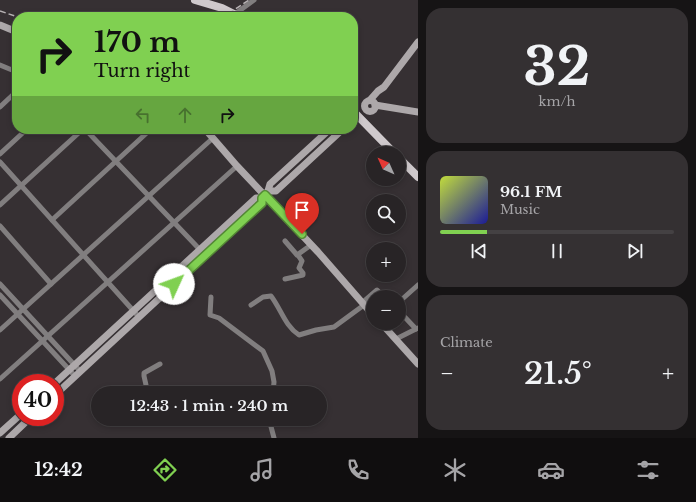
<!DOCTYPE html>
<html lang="en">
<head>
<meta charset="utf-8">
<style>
  :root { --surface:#282426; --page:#343032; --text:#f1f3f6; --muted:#a5a4a7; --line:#444143; --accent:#80d051 }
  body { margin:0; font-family:"Libre Baskerville",serif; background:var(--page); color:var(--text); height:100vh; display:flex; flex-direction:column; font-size:15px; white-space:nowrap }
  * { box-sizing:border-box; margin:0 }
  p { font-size:13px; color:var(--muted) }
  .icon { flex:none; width:22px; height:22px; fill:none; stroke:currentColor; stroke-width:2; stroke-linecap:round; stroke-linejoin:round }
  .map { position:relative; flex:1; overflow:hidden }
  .sheet { display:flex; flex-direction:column; gap:8px; padding:8px; background:#161415; width:278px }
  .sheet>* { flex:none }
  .guide { position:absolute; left:12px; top:12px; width:346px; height:122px; border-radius:16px; box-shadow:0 2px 6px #0003,0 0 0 1px var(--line); background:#80d051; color:#111; overflow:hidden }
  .needle { width:26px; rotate:315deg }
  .tools { position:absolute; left:366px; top:146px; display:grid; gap:8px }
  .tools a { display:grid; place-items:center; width:40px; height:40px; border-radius:50%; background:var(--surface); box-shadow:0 2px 6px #0003,0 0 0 1px var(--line); font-size:20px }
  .speed { position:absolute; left:12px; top:374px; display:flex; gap:8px; font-size:20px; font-weight:700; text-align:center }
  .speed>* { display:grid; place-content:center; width:52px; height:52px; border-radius:50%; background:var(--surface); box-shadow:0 2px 6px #0003,0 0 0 1px var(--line); line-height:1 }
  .speed .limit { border:6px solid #d22; background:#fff; color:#111 }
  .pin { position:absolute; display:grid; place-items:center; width:34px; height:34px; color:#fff; margin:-41px -17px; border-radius:50% 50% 50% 0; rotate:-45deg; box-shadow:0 0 4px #0007 }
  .pin .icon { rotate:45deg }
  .me { position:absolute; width:44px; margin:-22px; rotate:47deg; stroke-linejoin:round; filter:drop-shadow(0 0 3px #0008) }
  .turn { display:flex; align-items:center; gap:14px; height:84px; padding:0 16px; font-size:18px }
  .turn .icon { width:52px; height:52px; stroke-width:2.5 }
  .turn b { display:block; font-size:28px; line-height:34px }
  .lanes { display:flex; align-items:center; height:38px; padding:0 16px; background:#0003; justify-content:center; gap:20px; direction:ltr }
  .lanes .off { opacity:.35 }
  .big { font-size:30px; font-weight:600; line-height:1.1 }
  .sheet .widget { flex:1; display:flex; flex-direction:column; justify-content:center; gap:6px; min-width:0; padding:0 14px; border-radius:16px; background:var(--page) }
  .sheet .dial { align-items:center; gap:0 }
  .dial b { font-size:52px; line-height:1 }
  .song { display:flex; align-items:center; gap:12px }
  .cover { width:48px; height:48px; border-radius:6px; background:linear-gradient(135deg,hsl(70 70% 55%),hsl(240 70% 35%)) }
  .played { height:4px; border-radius:2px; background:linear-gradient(90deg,var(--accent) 20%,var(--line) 20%) }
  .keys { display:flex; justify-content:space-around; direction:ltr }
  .heat { display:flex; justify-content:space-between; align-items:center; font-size:22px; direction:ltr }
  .trip { position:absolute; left:91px; top:386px; width:236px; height:40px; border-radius:20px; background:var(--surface); box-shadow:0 2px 6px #0003,0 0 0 1px var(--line); font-weight:600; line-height:40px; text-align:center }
  .dock { display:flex; height:64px; justify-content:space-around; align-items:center; background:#100e0f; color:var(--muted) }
  .dock .icon { width:28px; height:28px }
  .dock .active { color:var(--accent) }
  .dock b { font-size:18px; color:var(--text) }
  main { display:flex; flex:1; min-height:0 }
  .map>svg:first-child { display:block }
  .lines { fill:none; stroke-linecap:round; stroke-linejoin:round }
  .street { stroke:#817e7f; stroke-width:5 }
  .secondary { stroke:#ada8aa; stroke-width:7 }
  .primary { stroke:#cfc9cc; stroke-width:8 }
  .rail { stroke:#b7b2b4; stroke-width:1.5; stroke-dasharray:6 3; stroke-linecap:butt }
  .route-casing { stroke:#538735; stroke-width:10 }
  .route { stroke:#80d051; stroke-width:7 }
</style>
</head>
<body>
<main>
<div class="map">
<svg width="418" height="438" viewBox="0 0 418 438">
  <rect width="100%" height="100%" fill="#363033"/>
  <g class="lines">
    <g class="street">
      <path d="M235 14 254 0"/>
      <path d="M0 65 12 70 17 69"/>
      <path d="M0 107 17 91"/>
      <path d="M85 129 205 255"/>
      <path d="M0 154 27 129"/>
      <path d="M0 162 139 317"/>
      <path d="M0 205 83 129"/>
      <path d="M52 220 151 129"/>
      <path d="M0 226 51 284"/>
      <path d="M285 241 297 255 311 245"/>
      <path d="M285 279 303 275V273L299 268 302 261 298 255"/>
      <path d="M0 284 80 371"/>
      <path d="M0 295 75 376"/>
      <path d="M211 297 210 315 219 318 263 351 272 371 274 382 273 393"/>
      <path d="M399 302 418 285"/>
      <path d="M362 303 377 290 384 297"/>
      <path d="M251 305 263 297 271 296C281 309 285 326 299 335L316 330 334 327 364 305"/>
      <path d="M399 311 416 329"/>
      <path d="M0 330 213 138"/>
      <path d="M396 339 418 328"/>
      <path d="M0 379 237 166"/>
      <path d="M146 385 144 376V373L160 364"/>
      <path d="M192 393 195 392"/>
      <path d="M269 419 274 438"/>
    </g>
    <g class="secondary">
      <path d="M0 25 17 32"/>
      <path d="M370 100 378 91 384 87 418 42"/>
      <circle cx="370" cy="106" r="5.5"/>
      <path d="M375 105 418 112"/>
      <path d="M205 129 237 166 318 252 373 315"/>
      <path d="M268 191H276L343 129"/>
      <path d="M381 323 418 364"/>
      <path d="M55 383 256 198H262L268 191 270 184 330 129"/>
      <path d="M55 395 262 203V198"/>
      <path d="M0 433 21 414"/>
      <path d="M9 438 31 417"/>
    </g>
    <g class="primary">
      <path d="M195 0 222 8 240 17"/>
      <path d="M353 111 394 153"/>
      <path d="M399 158 418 177"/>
    </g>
    <g class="rail">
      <path d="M0 11 18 17"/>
      <path d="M220 17 231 12 249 0"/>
    </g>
  </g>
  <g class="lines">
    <g class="route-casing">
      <path id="route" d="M174 284 262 203V198L265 195 302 234"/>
    </g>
    <use href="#route" class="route"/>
  </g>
</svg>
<div class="tools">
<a><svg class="needle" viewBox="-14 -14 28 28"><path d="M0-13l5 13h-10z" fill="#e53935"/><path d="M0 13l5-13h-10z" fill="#a5a4a7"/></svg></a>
<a><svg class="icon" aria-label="search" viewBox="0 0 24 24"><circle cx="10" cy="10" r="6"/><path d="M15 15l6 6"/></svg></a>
<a>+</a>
<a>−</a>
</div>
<div class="speed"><div class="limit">40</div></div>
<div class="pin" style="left:302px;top:234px;background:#d93025"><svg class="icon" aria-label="arrive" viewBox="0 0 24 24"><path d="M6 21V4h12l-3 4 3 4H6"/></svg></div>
<svg class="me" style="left:174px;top:284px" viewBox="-20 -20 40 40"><circle r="19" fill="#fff"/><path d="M0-13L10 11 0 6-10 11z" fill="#80d051"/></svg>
<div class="trip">12:43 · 1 min · 240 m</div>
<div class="guide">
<div class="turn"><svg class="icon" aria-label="right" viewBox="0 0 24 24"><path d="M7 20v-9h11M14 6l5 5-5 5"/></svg><div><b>170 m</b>Turn right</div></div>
<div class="lanes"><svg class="icon off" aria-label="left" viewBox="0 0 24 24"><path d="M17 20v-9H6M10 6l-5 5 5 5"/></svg><svg class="icon off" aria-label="ahead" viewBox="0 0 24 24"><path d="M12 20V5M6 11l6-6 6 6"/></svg><svg class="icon" aria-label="right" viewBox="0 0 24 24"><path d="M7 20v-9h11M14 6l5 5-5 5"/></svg></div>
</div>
</div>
<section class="sheet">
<div class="widget dial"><b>32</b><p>km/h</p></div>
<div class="widget">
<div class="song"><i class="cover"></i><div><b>96.1 FM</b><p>Music</p></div></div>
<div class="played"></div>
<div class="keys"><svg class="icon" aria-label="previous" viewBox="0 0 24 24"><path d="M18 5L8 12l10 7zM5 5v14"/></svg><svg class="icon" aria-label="pause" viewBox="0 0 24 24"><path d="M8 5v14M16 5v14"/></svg><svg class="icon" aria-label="next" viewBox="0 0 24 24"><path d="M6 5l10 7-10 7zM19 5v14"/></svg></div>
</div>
<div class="widget"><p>Climate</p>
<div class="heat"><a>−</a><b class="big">21.5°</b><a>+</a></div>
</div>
</section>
</main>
<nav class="dock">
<b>12:42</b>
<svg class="icon active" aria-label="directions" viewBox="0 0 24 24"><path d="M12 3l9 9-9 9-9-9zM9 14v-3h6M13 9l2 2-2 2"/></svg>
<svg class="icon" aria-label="music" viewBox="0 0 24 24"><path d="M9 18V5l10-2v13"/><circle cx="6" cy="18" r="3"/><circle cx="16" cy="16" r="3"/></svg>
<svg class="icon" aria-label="phone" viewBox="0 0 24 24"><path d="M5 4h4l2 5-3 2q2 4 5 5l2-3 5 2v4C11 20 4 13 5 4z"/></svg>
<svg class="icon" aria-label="climate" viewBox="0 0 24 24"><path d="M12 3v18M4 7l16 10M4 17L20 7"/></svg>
<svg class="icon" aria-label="car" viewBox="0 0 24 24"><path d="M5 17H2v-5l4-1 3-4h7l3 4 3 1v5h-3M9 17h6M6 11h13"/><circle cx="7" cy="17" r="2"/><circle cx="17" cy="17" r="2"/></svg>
<svg class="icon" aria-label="filters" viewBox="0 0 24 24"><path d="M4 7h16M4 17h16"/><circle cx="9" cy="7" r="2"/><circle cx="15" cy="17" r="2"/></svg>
</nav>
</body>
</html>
